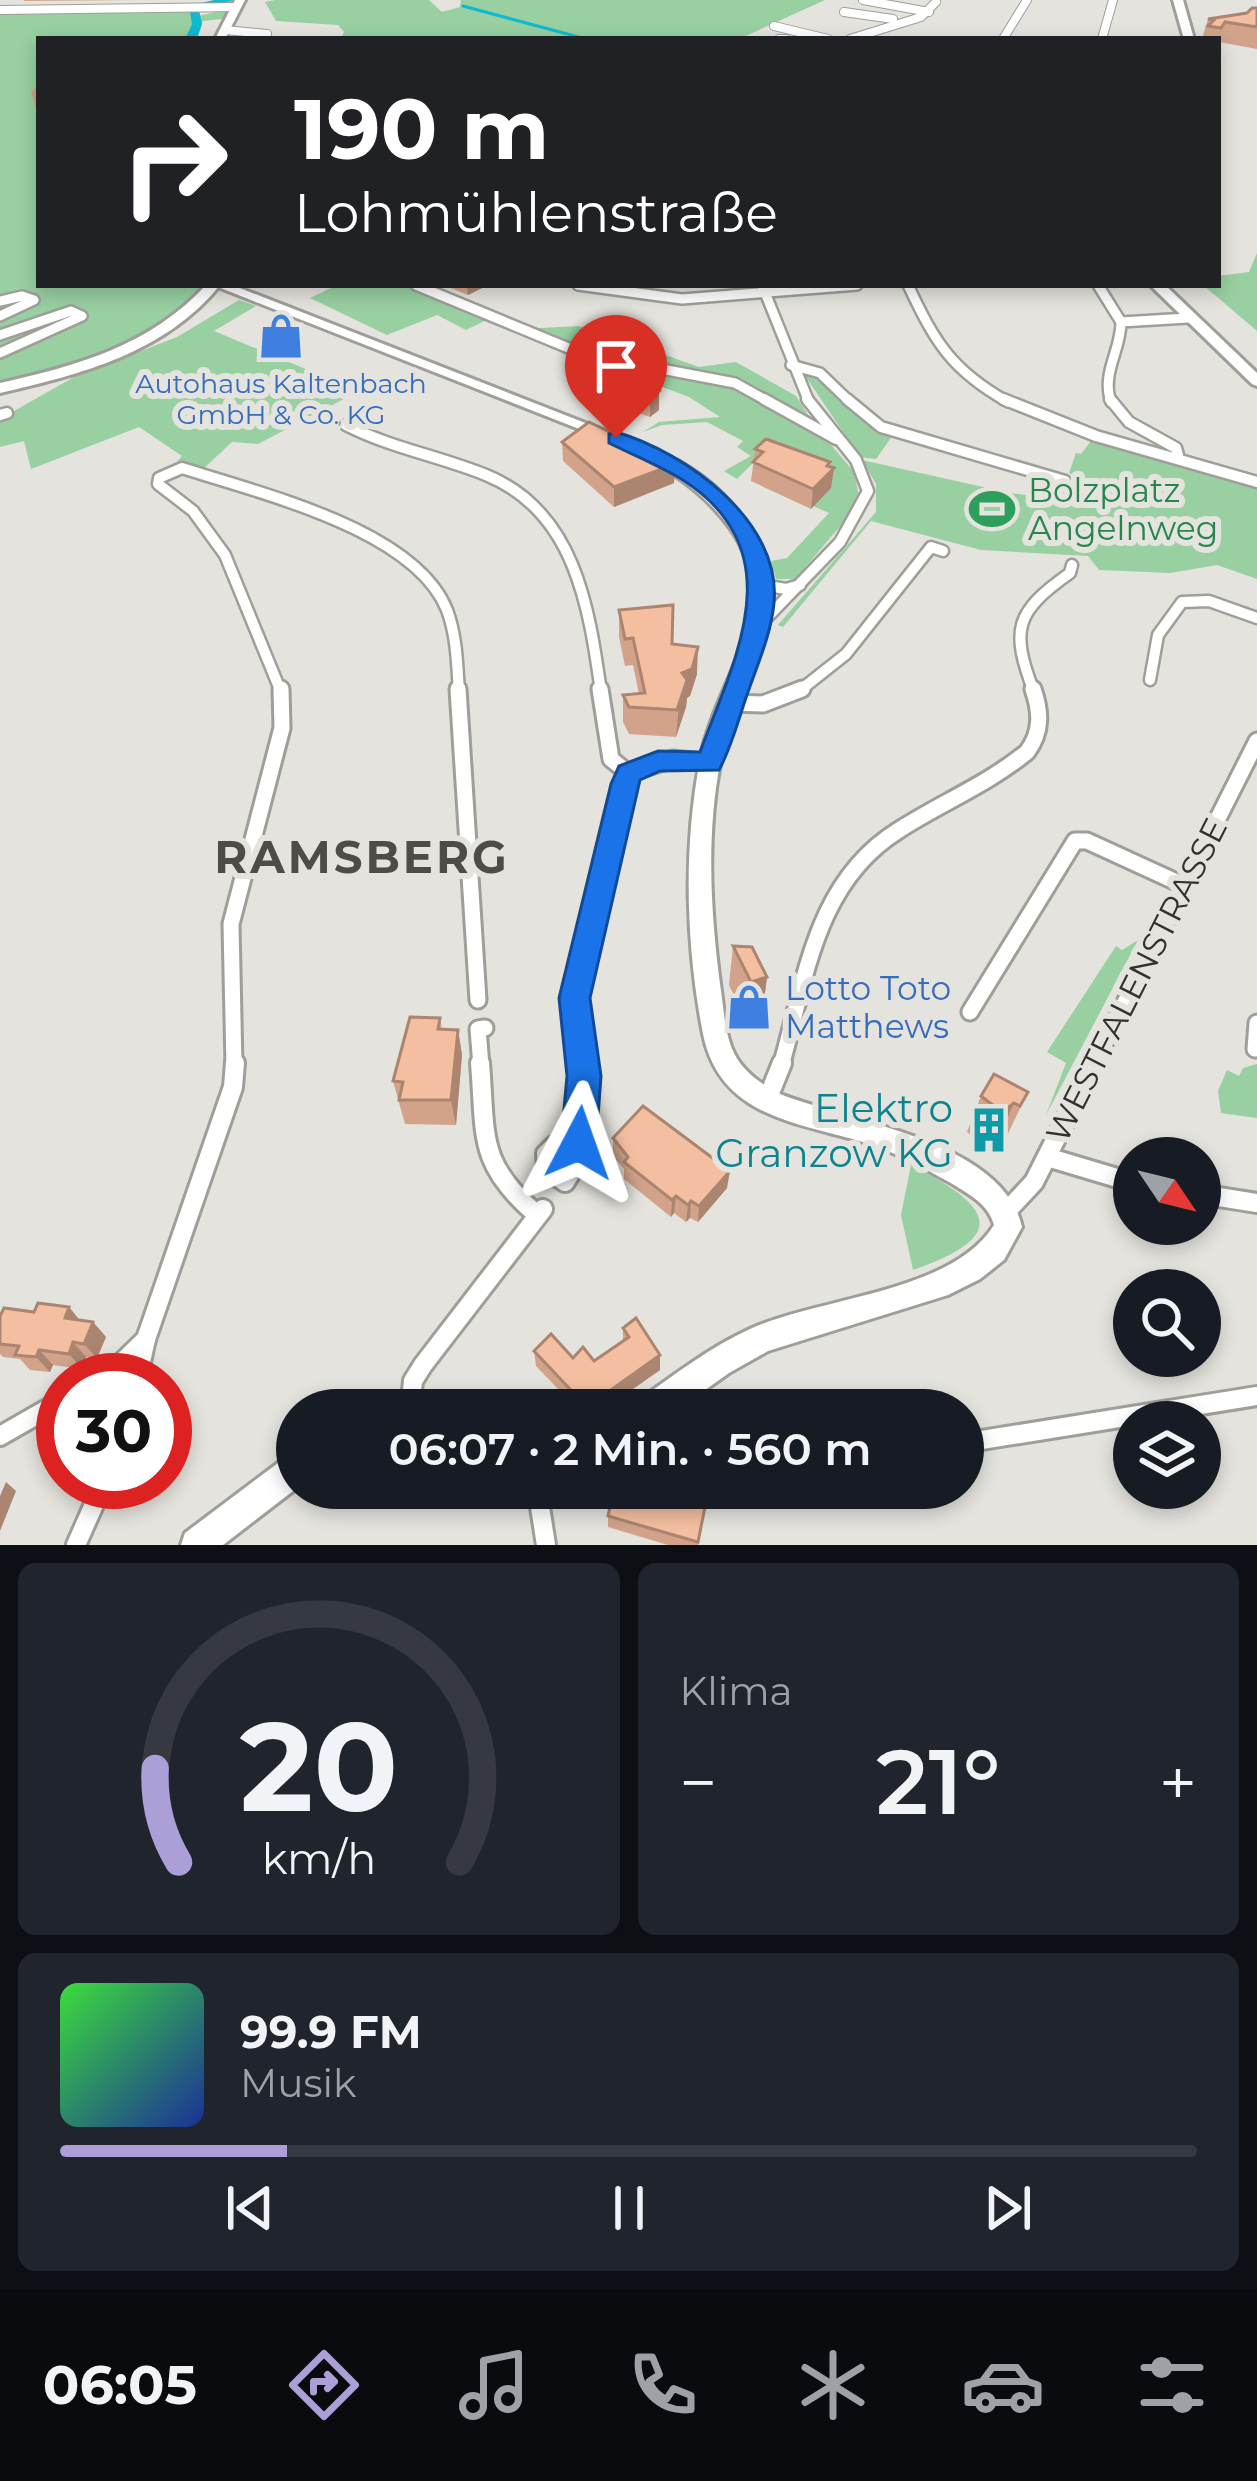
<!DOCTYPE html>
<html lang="de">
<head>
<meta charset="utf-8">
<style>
  :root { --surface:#171b24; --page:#20242c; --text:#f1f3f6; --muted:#9ea1a6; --line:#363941; --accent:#ac9fd7 }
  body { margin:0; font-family:Montserrat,sans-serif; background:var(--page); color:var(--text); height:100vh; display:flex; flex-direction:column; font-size:45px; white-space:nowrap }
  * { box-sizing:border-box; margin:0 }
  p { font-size:39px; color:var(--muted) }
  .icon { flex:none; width:66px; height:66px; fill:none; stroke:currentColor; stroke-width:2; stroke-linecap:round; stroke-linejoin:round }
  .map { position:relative; height:1545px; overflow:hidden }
  .side { display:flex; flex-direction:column; gap:18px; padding:18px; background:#0d0f14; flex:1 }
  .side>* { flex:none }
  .hud { position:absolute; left:36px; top:36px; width:1185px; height:252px; border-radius:0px; box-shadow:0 6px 18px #0003; background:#202124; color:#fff; overflow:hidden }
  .needle { width:78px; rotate:125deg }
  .buttons { position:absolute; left:1113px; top:1137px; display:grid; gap:24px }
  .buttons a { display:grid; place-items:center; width:108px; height:108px; border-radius:50%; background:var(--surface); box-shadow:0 6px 18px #0003; font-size:60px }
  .speed { position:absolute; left:36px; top:1353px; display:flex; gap:24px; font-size:60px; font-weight:700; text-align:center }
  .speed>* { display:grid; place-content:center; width:156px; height:156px; border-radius:50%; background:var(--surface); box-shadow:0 6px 18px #0003; line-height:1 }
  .speed .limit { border:18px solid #d22; background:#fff; color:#111 }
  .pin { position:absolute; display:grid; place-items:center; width:102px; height:102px; color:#fff; margin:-123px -51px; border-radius:50% 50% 50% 0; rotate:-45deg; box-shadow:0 0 12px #0007 }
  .pin .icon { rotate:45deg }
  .me { position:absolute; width:132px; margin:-66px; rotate:4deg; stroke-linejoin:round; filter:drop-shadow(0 0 9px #0008) }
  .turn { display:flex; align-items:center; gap:42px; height:252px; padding:0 60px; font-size:54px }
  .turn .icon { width:156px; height:156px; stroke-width:2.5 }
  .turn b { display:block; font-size:84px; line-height:102px }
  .big { font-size:90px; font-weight:600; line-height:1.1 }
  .side .card { flex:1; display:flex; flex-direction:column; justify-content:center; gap:18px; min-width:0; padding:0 42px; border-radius:18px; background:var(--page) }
  .side .dial { align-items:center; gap:0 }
  .dial svg { height:312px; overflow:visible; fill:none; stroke:var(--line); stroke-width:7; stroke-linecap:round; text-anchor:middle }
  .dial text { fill:var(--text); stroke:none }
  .song { display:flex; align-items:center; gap:36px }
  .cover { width:144px; height:144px; border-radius:18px; background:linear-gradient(135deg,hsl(120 70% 55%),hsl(230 70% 35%)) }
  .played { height:12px; border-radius:6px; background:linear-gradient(90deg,var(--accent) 20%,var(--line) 20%) }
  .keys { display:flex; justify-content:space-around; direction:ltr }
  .heat { display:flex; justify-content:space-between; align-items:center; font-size:66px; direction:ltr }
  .side .tiles { flex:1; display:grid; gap:18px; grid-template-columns:1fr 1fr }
  .card:last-child { grid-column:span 2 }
  .trip { position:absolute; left:276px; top:1389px; width:708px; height:120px; border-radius:60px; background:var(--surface); box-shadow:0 6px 18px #0003; font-weight:600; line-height:120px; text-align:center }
  .tab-bar { display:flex; height:192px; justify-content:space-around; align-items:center; background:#090b0e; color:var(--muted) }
  .tab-bar .icon { width:84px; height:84px }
  .tab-bar .current { color:var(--accent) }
  .tab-bar b { font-size:54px; color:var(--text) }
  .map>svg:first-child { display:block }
  .green { fill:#98d0a1 }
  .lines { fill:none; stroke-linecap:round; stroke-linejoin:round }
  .stream { stroke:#0eb9d2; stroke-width:3 }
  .river { fill:#0eb9d2; fill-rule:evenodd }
  .street-far4-casing { stroke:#9f9e99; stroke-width:10 }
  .street-far3-casing { stroke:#9f9e99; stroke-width:14 }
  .street-far2-casing { stroke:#9f9e99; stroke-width:15 }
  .street-far1-casing { stroke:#9f9e99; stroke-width:21 }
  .street-casing { stroke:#9f9e99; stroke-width:24 }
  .secondary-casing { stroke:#9f9e99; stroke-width:6 }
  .primary-casing { stroke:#9f9e99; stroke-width:6 }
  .street-far4 { stroke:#fff; stroke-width:8 }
  .street-far3 { stroke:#fff; stroke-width:9 }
  .street-far2 { stroke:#fff; stroke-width:10 }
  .street-far1 { stroke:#fff; stroke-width:15 }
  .street { stroke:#fff; stroke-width:18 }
  .secondary { fill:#fff; fill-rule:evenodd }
  .primary { fill:#fff; fill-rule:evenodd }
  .wall { fill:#d2a38a }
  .shaded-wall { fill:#ab8570 }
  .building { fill:#f4bea0; stroke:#ab8570; stroke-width:3 }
  .route { fill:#1a73e8; stroke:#114b97; stroke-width:3 }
  .labels { text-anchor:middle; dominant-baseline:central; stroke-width:12; stroke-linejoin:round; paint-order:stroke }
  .far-shop-label { font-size:27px; fill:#366cbe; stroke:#e4e3dd }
  .leisure-label { font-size:33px; fill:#27864d; stroke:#e4e3dd; text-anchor:start }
  .street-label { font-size:33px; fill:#32312f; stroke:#e4e3dd }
  .shop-label { font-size:33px; fill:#366cbe; stroke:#e4e3dd; text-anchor:start }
  .near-culture-label { font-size:39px; fill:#0d838f; stroke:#e4e3dd; text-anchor:end }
  .district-label { font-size:45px; font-weight:bold; letter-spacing:3px; fill:#4d4c48; stroke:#e4e3dd }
</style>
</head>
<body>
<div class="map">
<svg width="1257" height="1545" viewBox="0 0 1257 1545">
  <rect width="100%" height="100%" fill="#e4e3dd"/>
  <g class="green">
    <path d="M223 0H236L222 19 203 21 191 39H39V285H203C158 344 68 365 0 384V12L192 11 193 17 216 12Z"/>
    <path d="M275 0H429L442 12 460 7 461 0H825L739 39H341L344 32 338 25 276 21 265 2Z"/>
    <path d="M1257 253V331L1203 285H1218V276L1249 272Z"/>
    <path d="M337 285H413L491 318 466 330 437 315 387 335 310 298Z"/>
    <path d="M239 300 256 306 214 331 359 391 258 444 232 442 202 470 177 462 182 456 139 427 31 469 24 441 0 447V419L74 377 177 337Z"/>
    <path d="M578 326 603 333 613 329 643 342H658L654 351 699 367 736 362 796 396 812 421 719 376 594 356 522 329Z"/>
    <path d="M588 359 734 384 807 425 804 428 821 433 854 472 859 497 855 509 795 579H776L771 561 787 558 829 513 813 506 830 488 755 461 737 479 724 471 751 456 737 447 743 441 707 422 662 425 643 432 659 422 720 417 689 397Z"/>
    <path d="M812 371 858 417 893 435 876 459 860 457 804 374Z"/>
    <path d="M1094 437 1257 487V579L1217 565 1170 573 1099 570 1088 556 981 550 871 521 783 627 778 625 876 512V484L862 460 1010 493 1060 499 1063 491 1083 487 1080 478 1069 473 1076 453 1081 454Z"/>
    <path d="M1138 940 1046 1115 1066 1063 1047 1052 1116 946 1122 950Z"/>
    <path d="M1257 1064V1118L1221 1113 1218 1091 1227 1070 1239 1076 1243 1068Z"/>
    <path d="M911 1165C989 1205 1014 1235 913 1270L901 1215Z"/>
  </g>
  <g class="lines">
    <path class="stream" d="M463 6 586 39"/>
    <path class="river" d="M214 0H233L199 10 202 24 197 39H185L192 24 189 6Z"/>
    <g class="street-far4-casing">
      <g id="street-far4">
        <path d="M863 0 929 12"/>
        <path d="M0 10 236 7"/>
        <path d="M844 12 893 19"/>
        <path d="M774 26 828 39"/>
        <path d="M225 30 267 34 266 39"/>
        <path d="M779 39H786"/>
        <path d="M850 39 921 17 936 2"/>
        <path d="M1003 39 1027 0"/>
        <path d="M1102 39 1113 0"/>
      </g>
    </g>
    <g class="street-far3-casing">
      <g id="street-far3">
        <path d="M416 285 583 354 735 383 769 402"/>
        <path d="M578 285 682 299 857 285"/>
        <path d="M762 285 809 402"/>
        <path d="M908 285C935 342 951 370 1008 402"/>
        <path d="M1098 285 1121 322"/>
        <path d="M0 301 22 296 34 300 0 316"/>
        <path d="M0 335 71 311 82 316 0 353"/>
        <path d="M791 365 820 373 850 402"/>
        <path d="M1111 402C1101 373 1121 351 1121 322L1188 318"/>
      </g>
    </g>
    <g class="street-far2-casing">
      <g id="street-far2">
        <path d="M764 399 836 439"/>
        <path d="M847 399 881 427 1065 481"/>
        <path d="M1003 399 1096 436 1257 482"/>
        <path d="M1110 399 1129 422 1176 448 1178 455"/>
        <path d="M0 415 7 413"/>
        <path d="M346 425C391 448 439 456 486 475 575 511 589 607 601 692"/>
        <path d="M762 585 786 589 800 585"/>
        <path d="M758 627 840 542 868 491 856 460 807 399"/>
        <path d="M1150 680 1158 635 1182 602 1209 601 1257 618"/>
        <path d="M281 692 225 555 193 511 158 484 159 478 182 468 195 472C270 496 416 532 447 610 457 637 457 664 459 692"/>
        <path d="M798 692 846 654 931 547 943 551"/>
        <path d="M1034 692C1010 629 1015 612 1070 573L1072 565"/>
      </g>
    </g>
    <g class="street-far1-casing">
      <g id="street-far1">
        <path d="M458 689 478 1000"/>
        <path d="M600 689 611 759 628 773"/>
        <path d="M729 703 763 704 802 689"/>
        <path d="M970 1012 1075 841H1087L1183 885"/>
        <path d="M1255 1049 1257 1023"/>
        <path d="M234 1066 231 924 282 728 281 689"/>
        <path d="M481 1066 478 1029 485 1028"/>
        <path d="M583 1066 574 998 628 773 673 759 709 763"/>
        <path d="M781 1066C806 979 815 882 899 830 941 803 988 784 1027 752 1042 732 1041 712 1033 689"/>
        <path d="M1093 1066 1257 741"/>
      </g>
    </g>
    <g class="street-casing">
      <g id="street">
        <path d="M480 1063C486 1136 477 1163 536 1214"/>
        <path d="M767 1100 782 1063"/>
        <path d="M578 1143 576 1164 565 1182 547 1169 546 1154 554 1146Z"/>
        <path d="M578 1143 582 1063"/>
        <path d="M1047 1157 1134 1183"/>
        <path d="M1200 1194 1257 1203"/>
        <path d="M1006 1212 1034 1182 1094 1063"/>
        <path d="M104 1380 146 1339 233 1087 235 1063"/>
        <path d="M137 1380 146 1339"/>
        <path d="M410 1410 413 1381 423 1365 543 1209"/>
        <path d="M0 1436 63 1400"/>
        <path d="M963 1443 1257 1396"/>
        <path d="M537 1488 546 1545"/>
        <path d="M644 1488 689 1493 716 1488"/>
        <path d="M76 1545 104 1482"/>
      </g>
    </g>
    <g class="secondary-casing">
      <g id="secondary">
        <path d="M1173 0H1183L1194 39H1184Z"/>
        <path d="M213 285H232L616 435 614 438H602Z"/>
        <path d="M1150 285H1165L1257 373V386L1252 384Z"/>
        <path d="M653 450C722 474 786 550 768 626 758 667 734 704 724 745 705 824 710 911 721 991 724 1011 725 1035 734 1053 742 1070 758 1081 773 1091 843 1122 1002 1138 1022 1227L1004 1260 980 1279 948 1295 768 1351 729 1373 677 1410H636L640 1399C676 1374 710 1347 750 1329 820 1297 952 1293 994 1225 988 1203 967 1193 949 1182 922 1167 895 1152 866 1143 798 1122 720 1118 703 1034 686 946 683 849 700 760 709 715 733 675 747 632 773 553 711 494 647 458L645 455Z"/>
        <path d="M297 1452V1488L223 1545H181L185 1533 286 1457Z"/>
      </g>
    </g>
    <g class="primary-casing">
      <g id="primary">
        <path d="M235 0H245L225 39H215Z"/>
        <path d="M206 285H220C165 353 82 374 0 393V383C77 366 151 345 206 285Z"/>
      </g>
    </g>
    <use href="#street-far4" class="street-far4"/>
    <use href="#street-far3" class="street-far3"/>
    <use href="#street-far2" class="street-far2"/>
    <use href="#street-far1" class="street-far1"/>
    <use href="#street" class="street"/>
    <use href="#secondary" class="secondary"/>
    <use href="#primary" class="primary"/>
  </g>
  <g class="wall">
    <path d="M24 0H138L24 1Z"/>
    <path d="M1257 8V49L1219 42 1218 39H1202L1208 19 1247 13Z"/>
    <path d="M39 84V108H36L31 92Z"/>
    <path d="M443 285H482V288L468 295Z"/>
    <path d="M619 386 649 387 659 391V410L650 417 619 406Z"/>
    <path d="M562 442 674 483 614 507 563 461Z"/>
    <path d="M755 449 834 468 831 488 811 509 751 481Z"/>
    <path d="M619 610 672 644 697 674 690 696 687 698 686 707 676 737 629 734 623 722V695L639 694 633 665 625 666 619 637Z"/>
    <path d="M733 946 767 977 762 1015 746 1020 729 985Z"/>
    <path d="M440 1018 442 1029 458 1030 462 1055 456 1125 405 1124 393 1081Z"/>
    <path d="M1028 1092 1004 1142 998 1139 986 1147 967 1132 981 1096Z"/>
    <path d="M613 1138 727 1188 698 1222 690 1218 686 1222 674 1213 671 1217 624 1179V1169L613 1156Z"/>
    <path d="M69 1307 79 1320 93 1322 106 1337 97 1358 86 1357 82 1369 53 1365 50 1372 30 1370 20 1359 3 1357 0 1354V1316Z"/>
    <path d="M623 1328 660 1355V1370L603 1410H578L536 1366 534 1351 594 1361 623 1341Z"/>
    <path d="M705 1507 698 1545H668L608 1527V1516Z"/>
  </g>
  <g class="shaded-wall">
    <path d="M467 285H482V288L468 295Z"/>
    <path d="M659 391V410L650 417V398Z"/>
    <path d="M830 462 829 473 834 468 831 488 811 509 813 489Z"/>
    <path d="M675 464 674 483 614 507V487Z"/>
    <path d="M698 647 697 674 690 696 687 698 686 707 676 737 682 673Z"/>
    <path d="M767 977 762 1015 746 1020 751 982Z"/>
    <path d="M458 1030 462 1055 456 1125 451 1100Z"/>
    <path d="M1014 1103 998 1139 986 1147 1002 1112Z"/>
    <path d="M730 1171 727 1188 698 1222 699 1206Z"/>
    <path d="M676 1196 674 1213 671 1217 672 1200Z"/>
    <path d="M691 1201 690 1218 686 1222 688 1205Z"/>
    <path d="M69 1307 82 1323 65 1318Z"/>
    <path d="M93 1322 106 1337 97 1358 84 1344Z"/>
    <path d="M73 1342 86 1357 82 1369 69 1354Z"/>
    <path d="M39 1350 53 1365 50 1372 36 1357Z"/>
    <path d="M660 1355V1370L603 1410H587V1407Z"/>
    <path d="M6 1482 16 1491 0 1531V1496Z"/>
  </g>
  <g class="building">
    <path d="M1252 8H1257V27L1225 22 1221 28 1208 26 1214 20 1208 19 1247 13Z"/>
    <path d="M637 373 649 378 643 384 659 391 650 398 619 386Z"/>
    <path d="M589 422 675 464 614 487 562 442Z"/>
    <path d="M766 439 830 462 827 466 834 468 813 489 753 462 763 452 755 449Z"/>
    <path d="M673 605 672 644 698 647 692 669 682 673 687 680 677 710 629 707 623 695 645 693 633 638 625 639 619 610Z"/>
    <path d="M733 946 752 947 767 977 751 982Z"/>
    <path d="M410 1017 440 1018 438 1029 458 1030 451 1100H399L403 1082 393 1081Z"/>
    <path d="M994 1074 1028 1092 1020 1106 1014 1103 1002 1112 981 1096Z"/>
    <path d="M643 1106 730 1171 699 1206 691 1201 688 1205 676 1196 672 1200 624 1162 628 1157 613 1138Z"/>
    <path d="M38 1303 69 1307 65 1318 93 1322 84 1344 73 1342 69 1354 39 1350 36 1357 15 1355 19 1346 0 1344V1316L4 1308 34 1312Z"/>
    <path d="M636 1318 660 1355 587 1407 534 1351 551 1334 573 1358 583 1347 594 1361 629 1337 623 1328Z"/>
    <path d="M614 1488H640L705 1507 698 1542 608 1516Z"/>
  </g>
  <path class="route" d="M616 432C685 452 782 521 774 603 771 634 758 663 748 692 739 717 732 746 719 770L660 771 640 780 590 998 601 1076 596 1143 591 1154 579 1159 566 1154 561 1143 567 1076 559 998 611 784 619 766 658 751 700 752C735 658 794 552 683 480 660 466 633 455 609 443V434Z"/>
  <defs>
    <g id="shop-bare" transform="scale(3.6)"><path d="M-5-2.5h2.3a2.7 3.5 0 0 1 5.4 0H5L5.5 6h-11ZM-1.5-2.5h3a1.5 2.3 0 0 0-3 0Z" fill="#3f7fe0" stroke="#e4e3dd" stroke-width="2.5" paint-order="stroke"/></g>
    <g id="stadium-bare" transform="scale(3.6)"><path d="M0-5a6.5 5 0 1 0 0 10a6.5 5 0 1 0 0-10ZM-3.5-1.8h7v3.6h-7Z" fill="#2e9e5b" stroke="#e4e3dd" stroke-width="2.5" paint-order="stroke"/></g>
    <g id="building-bare" transform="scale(3.6)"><path d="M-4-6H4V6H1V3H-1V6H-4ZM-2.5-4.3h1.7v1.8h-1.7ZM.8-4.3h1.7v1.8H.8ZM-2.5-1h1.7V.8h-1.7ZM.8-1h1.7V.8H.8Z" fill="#0f9aa8" stroke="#e4e3dd" stroke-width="2.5" paint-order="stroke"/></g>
  </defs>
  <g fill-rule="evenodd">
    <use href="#shop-bare" x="281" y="336"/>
    <use href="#stadium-bare" x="992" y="509"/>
    <use href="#shop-bare" x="749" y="1007"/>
    <use href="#building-bare" x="989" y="1130"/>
  </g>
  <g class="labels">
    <g class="far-shop-label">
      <text x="281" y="383">Autohaus Kaltenbach<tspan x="281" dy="31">GmbH &amp; Co. KG</tspan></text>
    </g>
    <g class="leisure-label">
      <text x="1028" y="490">Bolzplatz<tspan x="1028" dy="38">Angelnweg</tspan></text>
    </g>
    <g class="street-label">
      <text transform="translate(1136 980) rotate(-63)">WESTFALENSTRASSE</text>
    </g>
    <g class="shop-label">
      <text x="785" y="988">Lotto Toto<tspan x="785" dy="38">Matthews</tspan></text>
    </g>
    <g class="near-culture-label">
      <text x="953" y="1108">Elektro<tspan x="953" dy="45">Granzow KG</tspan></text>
    </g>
    <g class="district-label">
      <text x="362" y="856">RAMSBERG</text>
    </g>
  </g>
</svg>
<div class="buttons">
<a><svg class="needle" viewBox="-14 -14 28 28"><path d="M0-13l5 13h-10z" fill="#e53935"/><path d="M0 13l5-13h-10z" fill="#9ea1a6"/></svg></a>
<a><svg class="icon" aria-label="search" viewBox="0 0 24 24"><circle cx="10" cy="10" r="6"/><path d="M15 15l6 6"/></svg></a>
<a><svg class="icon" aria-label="layers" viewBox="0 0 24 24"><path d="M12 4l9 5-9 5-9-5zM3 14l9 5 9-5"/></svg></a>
</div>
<div class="speed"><div class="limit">30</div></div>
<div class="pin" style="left:616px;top:438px;background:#d93025"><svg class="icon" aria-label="arrive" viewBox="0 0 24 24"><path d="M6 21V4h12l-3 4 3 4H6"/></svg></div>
<svg class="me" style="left:579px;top:1143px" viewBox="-20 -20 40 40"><path d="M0-17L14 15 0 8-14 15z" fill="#1a73e8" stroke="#fff" stroke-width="4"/></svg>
<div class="trip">06:07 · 2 Min. · 560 m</div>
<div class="hud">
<div class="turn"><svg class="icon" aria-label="right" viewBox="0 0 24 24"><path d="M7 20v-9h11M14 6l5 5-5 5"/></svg><div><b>190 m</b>Lohmühlenstraße</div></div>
</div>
</div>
<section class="side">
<div class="tiles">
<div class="card dial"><svg viewBox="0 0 100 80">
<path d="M14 69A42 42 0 1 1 86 69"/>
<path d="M14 69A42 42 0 0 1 8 45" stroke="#ac9fd7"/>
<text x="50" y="56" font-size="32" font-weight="700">20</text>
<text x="50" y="72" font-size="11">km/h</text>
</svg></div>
<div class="card"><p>Klima</p>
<div class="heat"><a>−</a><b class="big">21°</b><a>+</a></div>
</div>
<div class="card">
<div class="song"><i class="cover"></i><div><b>99.9 FM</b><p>Musik</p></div></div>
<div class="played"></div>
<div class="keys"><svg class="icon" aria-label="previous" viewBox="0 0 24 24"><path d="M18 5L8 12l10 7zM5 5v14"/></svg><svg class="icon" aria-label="pause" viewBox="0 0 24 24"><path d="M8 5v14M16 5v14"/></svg><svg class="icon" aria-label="next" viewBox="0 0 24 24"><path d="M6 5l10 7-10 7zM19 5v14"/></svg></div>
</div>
</div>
</section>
<nav class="tab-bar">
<b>06:05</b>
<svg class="icon current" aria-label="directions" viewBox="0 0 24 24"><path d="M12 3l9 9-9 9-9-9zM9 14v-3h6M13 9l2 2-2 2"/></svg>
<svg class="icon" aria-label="music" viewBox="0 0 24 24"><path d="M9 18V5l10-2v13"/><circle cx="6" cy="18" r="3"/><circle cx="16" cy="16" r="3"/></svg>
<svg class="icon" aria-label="phone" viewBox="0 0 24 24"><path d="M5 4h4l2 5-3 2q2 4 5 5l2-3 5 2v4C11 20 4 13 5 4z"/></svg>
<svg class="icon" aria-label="climate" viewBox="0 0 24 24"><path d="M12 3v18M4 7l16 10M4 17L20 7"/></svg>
<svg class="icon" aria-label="car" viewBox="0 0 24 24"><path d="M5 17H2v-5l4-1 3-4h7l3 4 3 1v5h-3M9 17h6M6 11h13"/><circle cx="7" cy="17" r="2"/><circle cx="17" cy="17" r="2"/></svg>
<svg class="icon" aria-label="filters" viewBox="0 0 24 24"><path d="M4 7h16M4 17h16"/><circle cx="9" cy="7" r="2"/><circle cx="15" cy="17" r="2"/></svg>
</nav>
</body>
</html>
